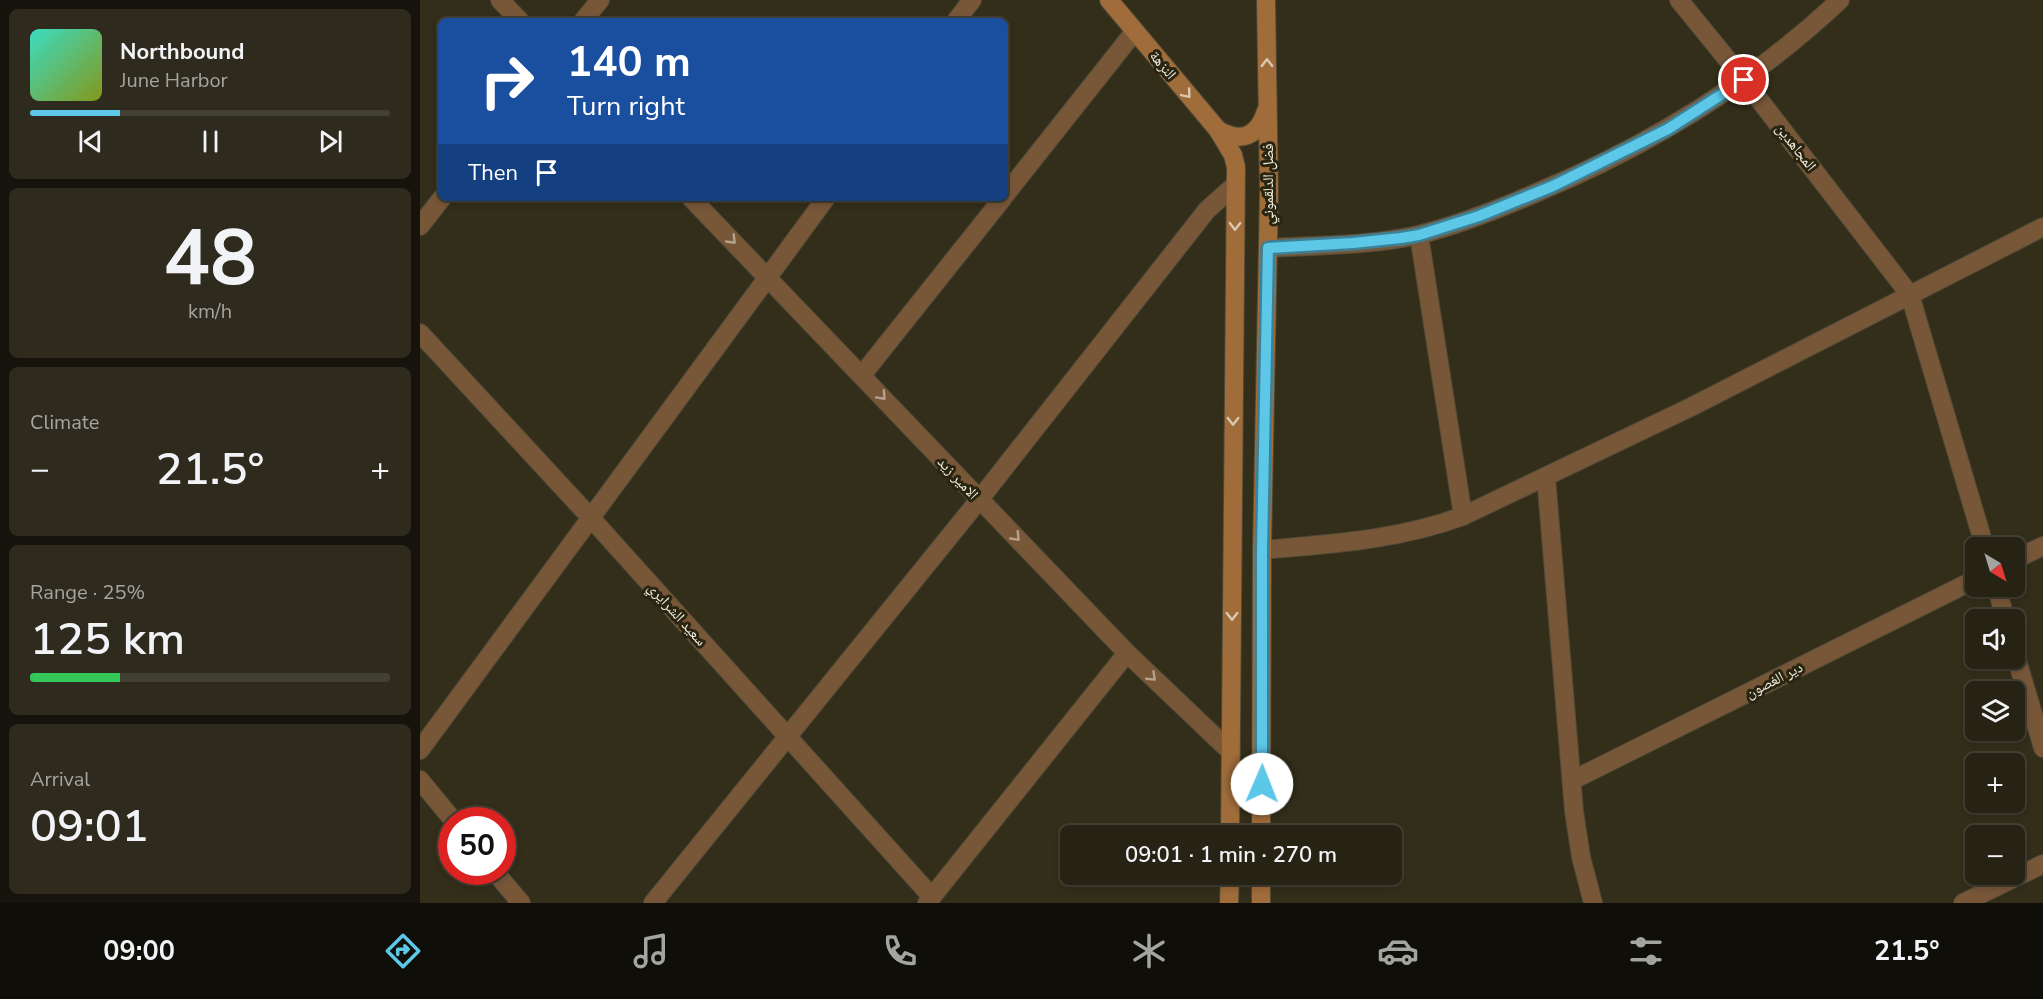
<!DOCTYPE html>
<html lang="en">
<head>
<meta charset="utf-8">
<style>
  :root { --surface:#262214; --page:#2e2a1d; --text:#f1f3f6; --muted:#a4a4a0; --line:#423f34; --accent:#5cc7e7 }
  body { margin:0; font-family:"Nunito Sans","Noto Naskh Arabic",sans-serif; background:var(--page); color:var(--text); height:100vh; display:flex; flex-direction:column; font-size:22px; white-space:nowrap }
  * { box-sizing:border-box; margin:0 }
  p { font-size:20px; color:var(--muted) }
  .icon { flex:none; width:33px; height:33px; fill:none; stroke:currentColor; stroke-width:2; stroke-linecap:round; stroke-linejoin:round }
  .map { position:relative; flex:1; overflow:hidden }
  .panel { display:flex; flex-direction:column; gap:9px; padding:9px; background:#15130b; width:420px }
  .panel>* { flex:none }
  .hud { position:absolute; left:18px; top:18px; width:570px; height:183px; border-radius:9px; box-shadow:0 3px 9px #0003,0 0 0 2px var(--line); background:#1a4fa0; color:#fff; overflow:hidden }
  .needle { width:39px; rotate:142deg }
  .controls { position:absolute; left:1545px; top:537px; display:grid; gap:12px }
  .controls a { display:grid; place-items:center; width:60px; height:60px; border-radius:9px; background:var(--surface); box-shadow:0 3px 9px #0003,0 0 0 2px var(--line); font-size:30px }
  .speed { position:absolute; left:18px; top:807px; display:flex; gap:12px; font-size:30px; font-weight:700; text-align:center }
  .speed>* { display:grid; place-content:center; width:78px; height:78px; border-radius:50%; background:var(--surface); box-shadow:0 3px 9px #0003,0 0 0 2px var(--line); line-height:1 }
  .speed .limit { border:9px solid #d22; background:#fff; color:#111 }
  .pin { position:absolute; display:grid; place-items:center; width:51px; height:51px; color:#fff; margin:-26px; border:3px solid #fff; border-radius:50%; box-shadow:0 2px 6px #0007 }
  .me { position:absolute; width:66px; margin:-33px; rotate:1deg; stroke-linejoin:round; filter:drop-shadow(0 0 4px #0008) }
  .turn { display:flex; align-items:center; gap:21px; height:126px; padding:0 30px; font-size:27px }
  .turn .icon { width:78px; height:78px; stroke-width:2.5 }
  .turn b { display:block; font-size:42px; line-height:51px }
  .then { display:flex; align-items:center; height:57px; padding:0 30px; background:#0003; gap:12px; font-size:22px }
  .big { font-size:45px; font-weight:600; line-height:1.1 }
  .panel .card { flex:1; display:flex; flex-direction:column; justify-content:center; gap:9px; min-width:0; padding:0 21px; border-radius:9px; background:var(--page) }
  .panel .dial { align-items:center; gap:0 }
  .dial b { font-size:78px; line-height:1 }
  .song { display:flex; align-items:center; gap:18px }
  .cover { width:72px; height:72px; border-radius:9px; background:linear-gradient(135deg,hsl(170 70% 55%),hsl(70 70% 35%)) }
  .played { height:6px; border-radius:3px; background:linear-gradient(90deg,var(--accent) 25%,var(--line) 25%) }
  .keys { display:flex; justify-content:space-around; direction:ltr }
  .heat { display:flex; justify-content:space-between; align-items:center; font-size:33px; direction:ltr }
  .charge { height:9px; border-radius:4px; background:linear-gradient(90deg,#34c759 25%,var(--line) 0) }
  .trip { position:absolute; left:640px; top:825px; width:342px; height:60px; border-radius:9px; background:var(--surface); box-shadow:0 3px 9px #0003,0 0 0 2px var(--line); font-weight:600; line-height:60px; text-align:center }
  .menu { display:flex; height:96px; justify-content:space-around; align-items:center; background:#0f0e08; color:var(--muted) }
  .menu .icon { width:42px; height:42px }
  .menu .current { color:var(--accent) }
  .menu b { font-size:27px; color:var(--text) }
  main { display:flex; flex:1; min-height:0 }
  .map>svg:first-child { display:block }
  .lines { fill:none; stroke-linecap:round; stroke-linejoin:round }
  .minor-casing { stroke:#4e4936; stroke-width:20 }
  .secondary-casing { stroke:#4e4936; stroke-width:20 }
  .minor { stroke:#785739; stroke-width:18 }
  .secondary { stroke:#a06c3a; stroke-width:18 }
  .oneway { stroke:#d9c7af }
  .oneway2 { stroke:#b4a28d }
  .route-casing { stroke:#3c8196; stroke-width:15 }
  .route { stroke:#5cc7e7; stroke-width:10 }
  .labels { text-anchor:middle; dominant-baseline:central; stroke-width:6; stroke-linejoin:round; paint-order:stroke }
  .street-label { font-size:15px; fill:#f1eee1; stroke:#292510 }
</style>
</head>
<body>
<main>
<section class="panel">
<div class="card">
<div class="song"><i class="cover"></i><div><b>Northbound</b><p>June Harbor</p></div></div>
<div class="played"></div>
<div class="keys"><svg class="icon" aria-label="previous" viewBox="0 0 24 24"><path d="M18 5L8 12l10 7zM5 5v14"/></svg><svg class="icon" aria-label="pause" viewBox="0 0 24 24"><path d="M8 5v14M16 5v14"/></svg><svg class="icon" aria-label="next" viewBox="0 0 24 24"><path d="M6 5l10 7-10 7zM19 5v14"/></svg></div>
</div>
<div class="card dial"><b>48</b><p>km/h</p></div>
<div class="card"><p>Climate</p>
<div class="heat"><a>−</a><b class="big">21.5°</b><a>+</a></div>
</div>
<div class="card"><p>Range · 25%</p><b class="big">125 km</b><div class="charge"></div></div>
<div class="card"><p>Arrival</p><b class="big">09:01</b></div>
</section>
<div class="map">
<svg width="1623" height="903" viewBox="0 0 1623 903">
  <rect width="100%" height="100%" fill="#332e1a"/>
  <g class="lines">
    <g class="minor-casing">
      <g id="minor">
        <path d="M80 0 100 21"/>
        <path d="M1259 0 1324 80 1490 295 1565 548"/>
        <path d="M163 21 180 0"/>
        <path d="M536 21 552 0"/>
        <path d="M585 195 715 31"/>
        <path d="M271 198 707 653 811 752"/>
        <path d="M0 226 22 198"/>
        <path d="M999 235 1043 516"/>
        <path d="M848 248C897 245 949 246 998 235 1038 225 1079 209 1118 192 1230 145 1331 84 1420 0"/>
        <path d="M0 333 170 517 512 897"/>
        <path d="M442 375 583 198"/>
        <path d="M1126 477 1154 811 1161 857 1173 903"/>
        <path d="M842 550C910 544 979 540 1043 516L1271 407 1623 227"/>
        <path d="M1594 560 1623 546"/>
        <path d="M1576 586 1586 620"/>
        <path d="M1594 650 1623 748"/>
        <path d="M0 750 406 198"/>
        <path d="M0 780 33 820"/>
        <path d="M1153 780 1556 579"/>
        <path d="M75 872 101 903"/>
        <path d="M233 903 559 500 787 210 815 185"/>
        <path d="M507 903 707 653"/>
        <path d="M1543 903 1623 864"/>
      </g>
    </g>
    <g class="secondary-casing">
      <g id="secondary">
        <path d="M689 0 798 130 813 155 816 167 810 836"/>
        <path d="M798 130C821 143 838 137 846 111"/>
        <path d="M841 836 842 550 849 191 846 0"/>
        <path d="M841 874V903"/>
        <path d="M809 903 810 874"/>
      </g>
    </g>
    <use href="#minor" class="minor"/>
    <use href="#secondary" class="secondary"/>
  </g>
  <defs><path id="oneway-chevron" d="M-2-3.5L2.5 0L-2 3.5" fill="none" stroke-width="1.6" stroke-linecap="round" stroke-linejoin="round" transform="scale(1.5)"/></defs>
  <g class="oneway">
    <use href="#oneway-chevron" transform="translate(847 63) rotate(-91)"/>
    <use href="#oneway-chevron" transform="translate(767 94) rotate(50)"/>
    <use href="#oneway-chevron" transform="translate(815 226) rotate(91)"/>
    <use href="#oneway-chevron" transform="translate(813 421) rotate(90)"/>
    <use href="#oneway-chevron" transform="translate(812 616) rotate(90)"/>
  </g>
  <g class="oneway2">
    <use href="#oneway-chevron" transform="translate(312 240) rotate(46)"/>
    <use href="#oneway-chevron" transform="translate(462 396) rotate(47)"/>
    <use href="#oneway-chevron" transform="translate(596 537) rotate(46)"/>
    <use href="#oneway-chevron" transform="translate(732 677) rotate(44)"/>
  </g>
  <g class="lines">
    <g class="route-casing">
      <path id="route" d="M842 784V550L848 248 933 243 981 238 999 235 1059 216 1133 186 1248 129 1324 80"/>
    </g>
    <use href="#route" class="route"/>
  </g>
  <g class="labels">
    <g class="street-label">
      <text transform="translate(743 65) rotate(50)">النزهة</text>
      <text transform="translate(1376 147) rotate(52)">المجاهدين</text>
      <text transform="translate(848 184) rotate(-90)">فضل الدلقموني</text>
      <text transform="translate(538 478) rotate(47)">الامير زيد</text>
      <text transform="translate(257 614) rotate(48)">سعيد الشرايري</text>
      <text transform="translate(1354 680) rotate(-27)">دير الغصون</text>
    </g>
  </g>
</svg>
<div class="controls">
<a><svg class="needle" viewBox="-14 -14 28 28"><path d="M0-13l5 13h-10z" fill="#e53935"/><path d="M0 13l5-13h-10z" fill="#a4a4a0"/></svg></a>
<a><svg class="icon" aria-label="sound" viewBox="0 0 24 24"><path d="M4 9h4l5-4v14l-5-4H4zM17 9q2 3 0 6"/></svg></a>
<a><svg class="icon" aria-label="layers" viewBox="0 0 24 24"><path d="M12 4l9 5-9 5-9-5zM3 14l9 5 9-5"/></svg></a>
<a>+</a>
<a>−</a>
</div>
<div class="speed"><div class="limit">50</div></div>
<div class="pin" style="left:1324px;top:80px;background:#d93025"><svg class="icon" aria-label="arrive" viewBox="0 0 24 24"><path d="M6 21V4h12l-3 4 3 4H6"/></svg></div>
<svg class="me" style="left:842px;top:784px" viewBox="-20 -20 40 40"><circle r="19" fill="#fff"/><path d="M0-13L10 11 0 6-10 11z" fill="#5cc7e7"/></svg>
<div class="trip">09:01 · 1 min · 270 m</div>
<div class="hud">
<div class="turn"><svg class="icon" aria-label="right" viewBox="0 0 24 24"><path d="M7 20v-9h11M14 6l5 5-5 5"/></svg><div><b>140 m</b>Turn right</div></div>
<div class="then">Then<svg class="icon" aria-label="arrive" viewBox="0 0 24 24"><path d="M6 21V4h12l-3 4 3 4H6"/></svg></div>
</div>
</div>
</main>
<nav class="menu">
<b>09:00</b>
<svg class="icon current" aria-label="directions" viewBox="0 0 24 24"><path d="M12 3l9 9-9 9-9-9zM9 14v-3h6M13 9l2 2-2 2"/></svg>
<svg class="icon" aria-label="music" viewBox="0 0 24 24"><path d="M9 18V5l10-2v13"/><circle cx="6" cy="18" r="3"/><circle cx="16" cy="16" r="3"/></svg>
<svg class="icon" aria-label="phone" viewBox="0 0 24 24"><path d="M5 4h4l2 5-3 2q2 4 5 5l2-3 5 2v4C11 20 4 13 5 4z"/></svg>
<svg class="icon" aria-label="climate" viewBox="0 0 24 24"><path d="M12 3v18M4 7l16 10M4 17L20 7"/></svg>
<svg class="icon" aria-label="car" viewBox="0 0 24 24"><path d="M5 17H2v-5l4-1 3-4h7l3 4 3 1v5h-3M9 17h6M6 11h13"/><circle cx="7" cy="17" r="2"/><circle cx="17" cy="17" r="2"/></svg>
<svg class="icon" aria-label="filters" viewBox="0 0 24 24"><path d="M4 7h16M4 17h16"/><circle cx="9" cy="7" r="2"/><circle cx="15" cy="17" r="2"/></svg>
<b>21.5°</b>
</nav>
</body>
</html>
